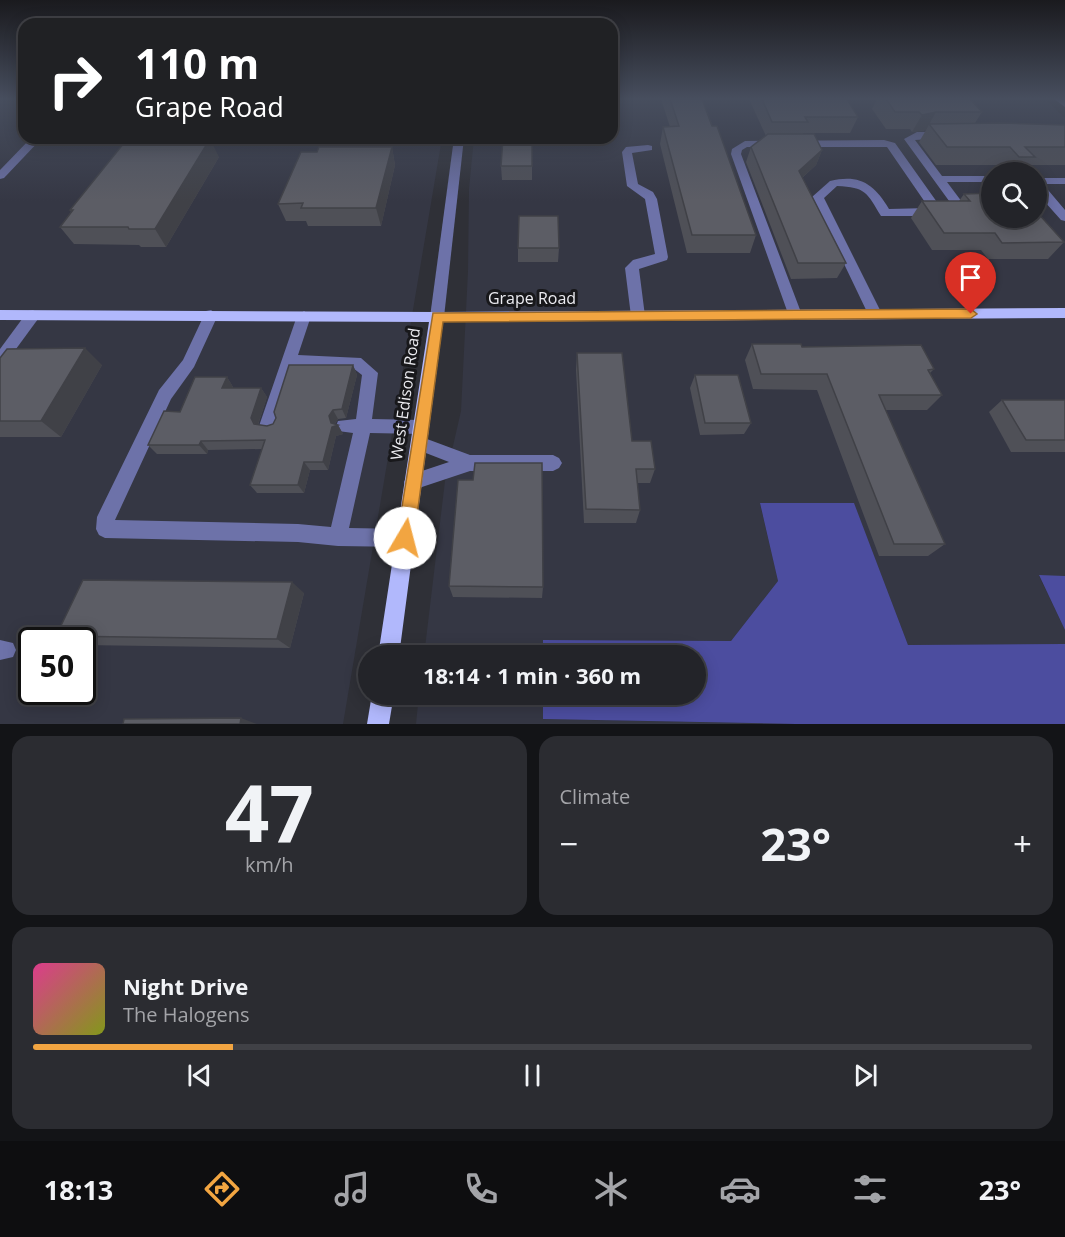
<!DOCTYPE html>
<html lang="en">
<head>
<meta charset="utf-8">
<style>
  :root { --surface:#232429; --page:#2b2c31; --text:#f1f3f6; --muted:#a3a4a8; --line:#404146; --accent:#f2a541 }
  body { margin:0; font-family:"Open Sans",sans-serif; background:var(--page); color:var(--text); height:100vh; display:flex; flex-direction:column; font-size:22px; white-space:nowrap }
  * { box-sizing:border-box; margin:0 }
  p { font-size:20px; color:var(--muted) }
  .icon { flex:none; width:33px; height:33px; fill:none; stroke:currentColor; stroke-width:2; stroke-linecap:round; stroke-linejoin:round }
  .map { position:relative; height:724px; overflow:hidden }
  .sheet { display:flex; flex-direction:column; gap:12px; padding:12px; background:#131417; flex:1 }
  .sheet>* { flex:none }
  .banner { position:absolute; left:18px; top:18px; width:600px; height:126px; border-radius:18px; box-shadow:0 3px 15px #0003,0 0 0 2px var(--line); background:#202124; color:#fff; overflow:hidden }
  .fabs { position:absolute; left:981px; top:162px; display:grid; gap:12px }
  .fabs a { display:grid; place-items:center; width:66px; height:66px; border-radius:50%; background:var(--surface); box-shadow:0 3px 15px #0003,0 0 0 2px var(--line); font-size:30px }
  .speed { position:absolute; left:18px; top:627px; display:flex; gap:12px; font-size:30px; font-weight:700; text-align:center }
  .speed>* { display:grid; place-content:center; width:78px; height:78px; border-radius:50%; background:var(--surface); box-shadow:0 3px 15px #0003,0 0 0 2px var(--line); line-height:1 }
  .speed .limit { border:3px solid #111; border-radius:9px; background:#fff; color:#111 }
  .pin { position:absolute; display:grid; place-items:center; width:51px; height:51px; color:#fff; margin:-62px -26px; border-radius:50% 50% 50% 0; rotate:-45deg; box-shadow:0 0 6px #0007 }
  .pin .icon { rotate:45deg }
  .me { position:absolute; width:66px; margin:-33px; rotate:8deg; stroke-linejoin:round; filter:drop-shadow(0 0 4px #0008) }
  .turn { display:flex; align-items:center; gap:21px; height:126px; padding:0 18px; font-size:27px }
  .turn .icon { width:78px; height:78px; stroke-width:2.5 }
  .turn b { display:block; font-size:42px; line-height:51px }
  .big { font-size:45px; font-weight:700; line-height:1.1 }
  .sheet .tile { flex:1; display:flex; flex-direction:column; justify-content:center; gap:9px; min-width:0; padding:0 21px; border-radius:18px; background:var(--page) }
  .sheet .dial { align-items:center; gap:0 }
  .dial b { font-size:78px; line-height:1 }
  .song { display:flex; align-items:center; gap:18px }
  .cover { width:72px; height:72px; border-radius:9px; background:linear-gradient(135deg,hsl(330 70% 55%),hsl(70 70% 35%)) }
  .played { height:6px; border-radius:3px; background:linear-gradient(90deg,var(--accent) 20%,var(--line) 20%) }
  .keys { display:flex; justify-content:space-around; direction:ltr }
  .heat { display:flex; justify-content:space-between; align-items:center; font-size:33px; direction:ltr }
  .sheet .tiles { flex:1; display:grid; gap:12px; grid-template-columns:1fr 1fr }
  .tile:last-child { grid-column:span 2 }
  .trip { position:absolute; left:358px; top:645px; width:348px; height:60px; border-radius:30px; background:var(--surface); box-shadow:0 3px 15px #0003,0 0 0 2px var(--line); font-weight:700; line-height:60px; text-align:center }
  .dock { display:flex; height:96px; justify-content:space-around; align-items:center; background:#0e0e10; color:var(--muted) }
  .dock .icon { width:42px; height:42px }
  .dock .active { color:var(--accent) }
  .dock b { font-size:27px; color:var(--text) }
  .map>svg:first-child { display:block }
  .built { fill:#353744; fill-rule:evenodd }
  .forest { fill:#4c4d9f }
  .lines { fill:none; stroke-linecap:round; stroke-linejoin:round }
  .minor { fill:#6d72a9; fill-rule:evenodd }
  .major { fill:#b1b8fc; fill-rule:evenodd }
  .wall { fill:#4f5057 }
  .shaded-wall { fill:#404147 }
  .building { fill:#5c5d65; stroke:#404147; stroke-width:1.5 }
  .route { fill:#f2a541; stroke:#9d6b2a; stroke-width:1.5 }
  .labels { text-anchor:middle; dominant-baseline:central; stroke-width:6; stroke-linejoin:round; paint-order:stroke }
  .street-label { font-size:16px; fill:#ececf1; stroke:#18181b }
</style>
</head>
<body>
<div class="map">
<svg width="1065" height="724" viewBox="0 0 1065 724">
  <rect width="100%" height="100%" fill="#2f3037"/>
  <g class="built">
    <path d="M0 99H24V138H442L343 724H0ZM32 640H82V692H32Z"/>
    <path d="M612 99H1045L1065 118V576H1039L1065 630V644L908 645 854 504H760L778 581 731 641 543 640V655L424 656 445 481 461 411 468 271 469 189 474 138H612ZM992 172H1036V218H992Z"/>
    <path d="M419 694 543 695V719L795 724H416Z"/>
  </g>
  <g class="forest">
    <path d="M760 503H854L908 645 1065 644V724H796L543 719V695L696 694V656L543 655V640L731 641 778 581Z"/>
    <path d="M1039 575 1065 576V630Z"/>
  </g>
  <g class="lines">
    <g class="minor">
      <path d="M1054 99H1065V107Z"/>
      <path d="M917 132H943L948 135 943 138 915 140 942 176H992V182H947L962 202 956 206 952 205 904 139Z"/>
      <path d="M31 138 41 139 4 178 0 179V170Z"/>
      <path d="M454 138H464L444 317 437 322 430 317Z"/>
      <path d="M884 140 895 143 944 212 938 216H881C867 193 866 187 837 186L824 198 882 314 875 319 868 314 812 197 830 181C860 174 874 184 889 209L929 208 887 147H747L742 150 741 154 802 315 795 320 790 319 731 154 732 149 745 141Z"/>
      <path d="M648 145 652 146V150L632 153 638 184 653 192 657 199 668 257 667 260 639 269 645 316 638 321 631 316 625 268 633 260 655 254 645 199 627 186 622 152 626 147Z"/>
      <path d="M1036 178H1065V184H1043L1065 210V221L1061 220 1036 192Z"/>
      <path d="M33 310 40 315 38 319 5 364 0 366V349L28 311Z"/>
      <path d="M211 310 218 315 194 367 171 399 115 520 298 524 331 527 353 433 338 431 336 426 338 421 356 419 362 375 353 368 294 367 277 421 280 426 278 431 272 433 261 431 259 426 297 316 304 311 311 316 298 355 361 358 378 373 372 419 421 420 427 422 429 427 427 432 421 434 370 433 349 528 405 529 412 532 414 538 412 544 405 547 338 546 298 542 105 538 99 535 96 529 97 517 159 390 183 360 206 311Z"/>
      <path d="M419 436 470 455H553L559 458 562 463 559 468 553 471H470L413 490 407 488 404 482 407 476 449 462 413 448 411 443 413 438Z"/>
      <path d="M0 640 13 643 16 650 13 657 0 660Z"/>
    </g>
    <g class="major">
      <path d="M1065 308V318L443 322 399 656H378L429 322 0 320V310L437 312Z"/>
      <path d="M372 694H394L389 724H367Z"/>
    </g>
  </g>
  <g class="wall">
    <path d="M661 99H702L756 235 750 253H687L660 144 663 127H670Z"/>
    <path d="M749 99H847L858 117 850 133H804L803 134 822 150 816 165 802 178 846 263 837 278 791 279 746 162 751 147 766 136Z"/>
    <path d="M877 99H970L982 112 975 123 1065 125V165H1029L1023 172H1004L997 165H936L919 142 926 130 912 132 910 129H886L872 109Z"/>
    <path d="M58 138H93L88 144H65Z"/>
    <path d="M128 138H173L174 139 219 157 166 247H141L139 245 74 244 60 227 71 212 70 210Z"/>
    <path d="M532 138V180H502L501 166Z"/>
    <path d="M392 147 395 165 381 226H308L306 221H286L278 204 317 152Z"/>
    <path d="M964 194 1064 242 1048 259H988L981 250H932L911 218 922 201H959Z"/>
    <path d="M518 248H559L558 262H518Z"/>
    <path d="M752 344 802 347 934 369 930 373 942 395 927 410H885L945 544 928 556H879L817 390 753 389 745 360Z"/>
    <path d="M577 353 632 441 655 469 650 483H637L640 510 636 523H584L576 370Z"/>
    <path d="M0 358 102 365 61 437H0Z"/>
    <path d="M353 365 357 375 346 418 338 419 335 424 338 425 343 434 336 436 328 470H310L304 493H257L250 485 262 449 208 450 207 454H157L148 445 180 412 227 377 233 387V388H261L267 397 258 425 267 426 273 424Z"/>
    <path d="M695 375 751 423 744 434 700 435 690 388Z"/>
    <path d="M1002 400H1065V452H1011L989 412Z"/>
    <path d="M449 586 543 587 542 598 453 597Z"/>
    <path d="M304 593 290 648 82 645V640H67L56 636Z"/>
  </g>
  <g class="shaded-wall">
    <path d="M936 112 926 130 912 132 922 115Z"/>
    <path d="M84 138H93L88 144Z"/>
    <path d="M210 139 219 157 166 247 155 229Z"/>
    <path d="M392 147 395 165 381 226 376 208Z"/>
    <path d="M822 150 816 165 793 186 799 171Z"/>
    <path d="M85 348 102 365 61 437 41 421Z"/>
    <path d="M353 365 357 375 346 418 342 409Z"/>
    <path d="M227 377 233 387 229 397 222 388Z"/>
    <path d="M261 388 267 397 257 427 261 433 251 418Z"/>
    <path d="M333 410 338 419 334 425H338L343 434 336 436 328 470 323 462 329 416Z"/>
    <path d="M201 441 208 450 207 454 199 445Z"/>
    <path d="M304 462 310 470 304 493 298 485Z"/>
    <path d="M292 582 304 593 290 648 277 639Z"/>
    <path d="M241 718 257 724H240Z"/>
  </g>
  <g class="building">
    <path d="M670 99H702L712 126H717L756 235H692L663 127 679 126Z"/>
    <path d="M762 99H847L858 117H805L808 122H772Z"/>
    <path d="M886 99H970L982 112H936L922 115 919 112H895Z"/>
    <path d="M1003 123 1065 125V147H1025L1035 157H1019L1010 147H947L929 124Z"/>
    <path d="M768 134H814L822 150 799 171 846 263H798L751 147Z"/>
    <path d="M128 138 210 139 155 229H129L128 227H60L73 210H70Z"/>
    <path d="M503 138H532V166H501Z"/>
    <path d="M319 147H392L376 208H301L303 203 278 204 301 152H317Z"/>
    <path d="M992 193V218H1036V211L1064 242 1002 243 995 233H944L922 201H970L964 194Z"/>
    <path d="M519 216H558L559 248H518Z"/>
    <path d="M752 344H801L802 347 921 345 934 369 928 370 942 395H879L945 544H894L827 374H761Z"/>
    <path d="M85 348 41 421H0V358L7 349Z"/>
    <path d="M577 353H622L632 441H651L655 469H636L640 510 586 509Z"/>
    <path d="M289 365H353L342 409 333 410 329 416 331 423 338 425 332 427 323 462H304L298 485H250L265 440 201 441 199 445H148L164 411 180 412 195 377H227L222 388H261L251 418 254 424 267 426 273 424 276 418 274 412Z"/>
    <path d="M695 375H738L751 423H705Z"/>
    <path d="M1002 400H1065V440H1026Z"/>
    <path d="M475 463H542L543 587 449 586 458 480H473Z"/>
    <path d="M83 580 292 582 277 639 56 636Z"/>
    <path d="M241 718 240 724H123L124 719Z"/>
  </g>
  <linearGradient id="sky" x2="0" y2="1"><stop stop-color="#1a1a1e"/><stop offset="0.49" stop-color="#474e5e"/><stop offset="1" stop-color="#474e5e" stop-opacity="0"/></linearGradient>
  <rect width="1065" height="201" fill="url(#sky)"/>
  <path class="route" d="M971 309 977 314 971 318 443 322 414 538 411 544 405 546 399 544 397 538 433 313Z"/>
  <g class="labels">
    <g class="street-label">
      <text x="532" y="298">Grape Road</text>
      <text transform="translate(405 394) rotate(-82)">West Edison Road</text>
    </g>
  </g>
</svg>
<div class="fabs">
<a><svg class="icon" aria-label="search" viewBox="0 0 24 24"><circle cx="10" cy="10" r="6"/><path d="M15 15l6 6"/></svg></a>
</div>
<div class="speed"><div class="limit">50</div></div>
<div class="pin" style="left:971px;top:314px;background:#d93025"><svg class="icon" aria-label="arrive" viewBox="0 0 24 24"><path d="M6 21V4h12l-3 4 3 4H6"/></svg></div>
<svg class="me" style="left:405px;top:538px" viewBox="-20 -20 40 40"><circle r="19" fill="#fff"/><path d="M0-13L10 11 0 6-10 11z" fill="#f2a541"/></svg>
<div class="trip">18:14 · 1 min · 360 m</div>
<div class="banner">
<div class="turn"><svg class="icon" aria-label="right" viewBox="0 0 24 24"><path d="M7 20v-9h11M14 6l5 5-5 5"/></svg><div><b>110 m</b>Grape Road</div></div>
</div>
</div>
<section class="sheet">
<div class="tiles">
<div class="tile dial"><b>47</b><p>km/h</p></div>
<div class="tile"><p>Climate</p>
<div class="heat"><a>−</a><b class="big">23°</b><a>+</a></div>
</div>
<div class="tile">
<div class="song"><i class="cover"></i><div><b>Night Drive</b><p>The Halogens</p></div></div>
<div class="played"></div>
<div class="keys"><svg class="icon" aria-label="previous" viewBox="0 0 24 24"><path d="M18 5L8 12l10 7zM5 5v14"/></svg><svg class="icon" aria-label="pause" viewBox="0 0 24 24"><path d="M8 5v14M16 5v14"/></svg><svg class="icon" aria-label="next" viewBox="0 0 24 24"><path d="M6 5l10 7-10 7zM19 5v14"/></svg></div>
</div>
</div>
</section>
<nav class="dock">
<b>18:13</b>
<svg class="icon active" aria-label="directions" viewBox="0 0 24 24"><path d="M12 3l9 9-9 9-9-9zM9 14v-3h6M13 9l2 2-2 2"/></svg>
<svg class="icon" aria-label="music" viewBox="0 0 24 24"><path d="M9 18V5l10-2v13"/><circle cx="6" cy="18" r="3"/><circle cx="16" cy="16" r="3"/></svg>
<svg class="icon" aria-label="phone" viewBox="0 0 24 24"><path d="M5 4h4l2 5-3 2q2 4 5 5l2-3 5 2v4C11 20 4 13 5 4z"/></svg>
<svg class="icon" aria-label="climate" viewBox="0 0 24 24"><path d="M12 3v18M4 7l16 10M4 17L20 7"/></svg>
<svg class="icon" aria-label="car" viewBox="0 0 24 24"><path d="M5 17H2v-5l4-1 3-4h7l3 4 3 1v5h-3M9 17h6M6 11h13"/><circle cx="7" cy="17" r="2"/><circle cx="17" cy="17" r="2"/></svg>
<svg class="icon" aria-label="filters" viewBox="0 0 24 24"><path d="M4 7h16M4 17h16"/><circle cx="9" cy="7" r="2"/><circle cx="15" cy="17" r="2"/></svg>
<b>23°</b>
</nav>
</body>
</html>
